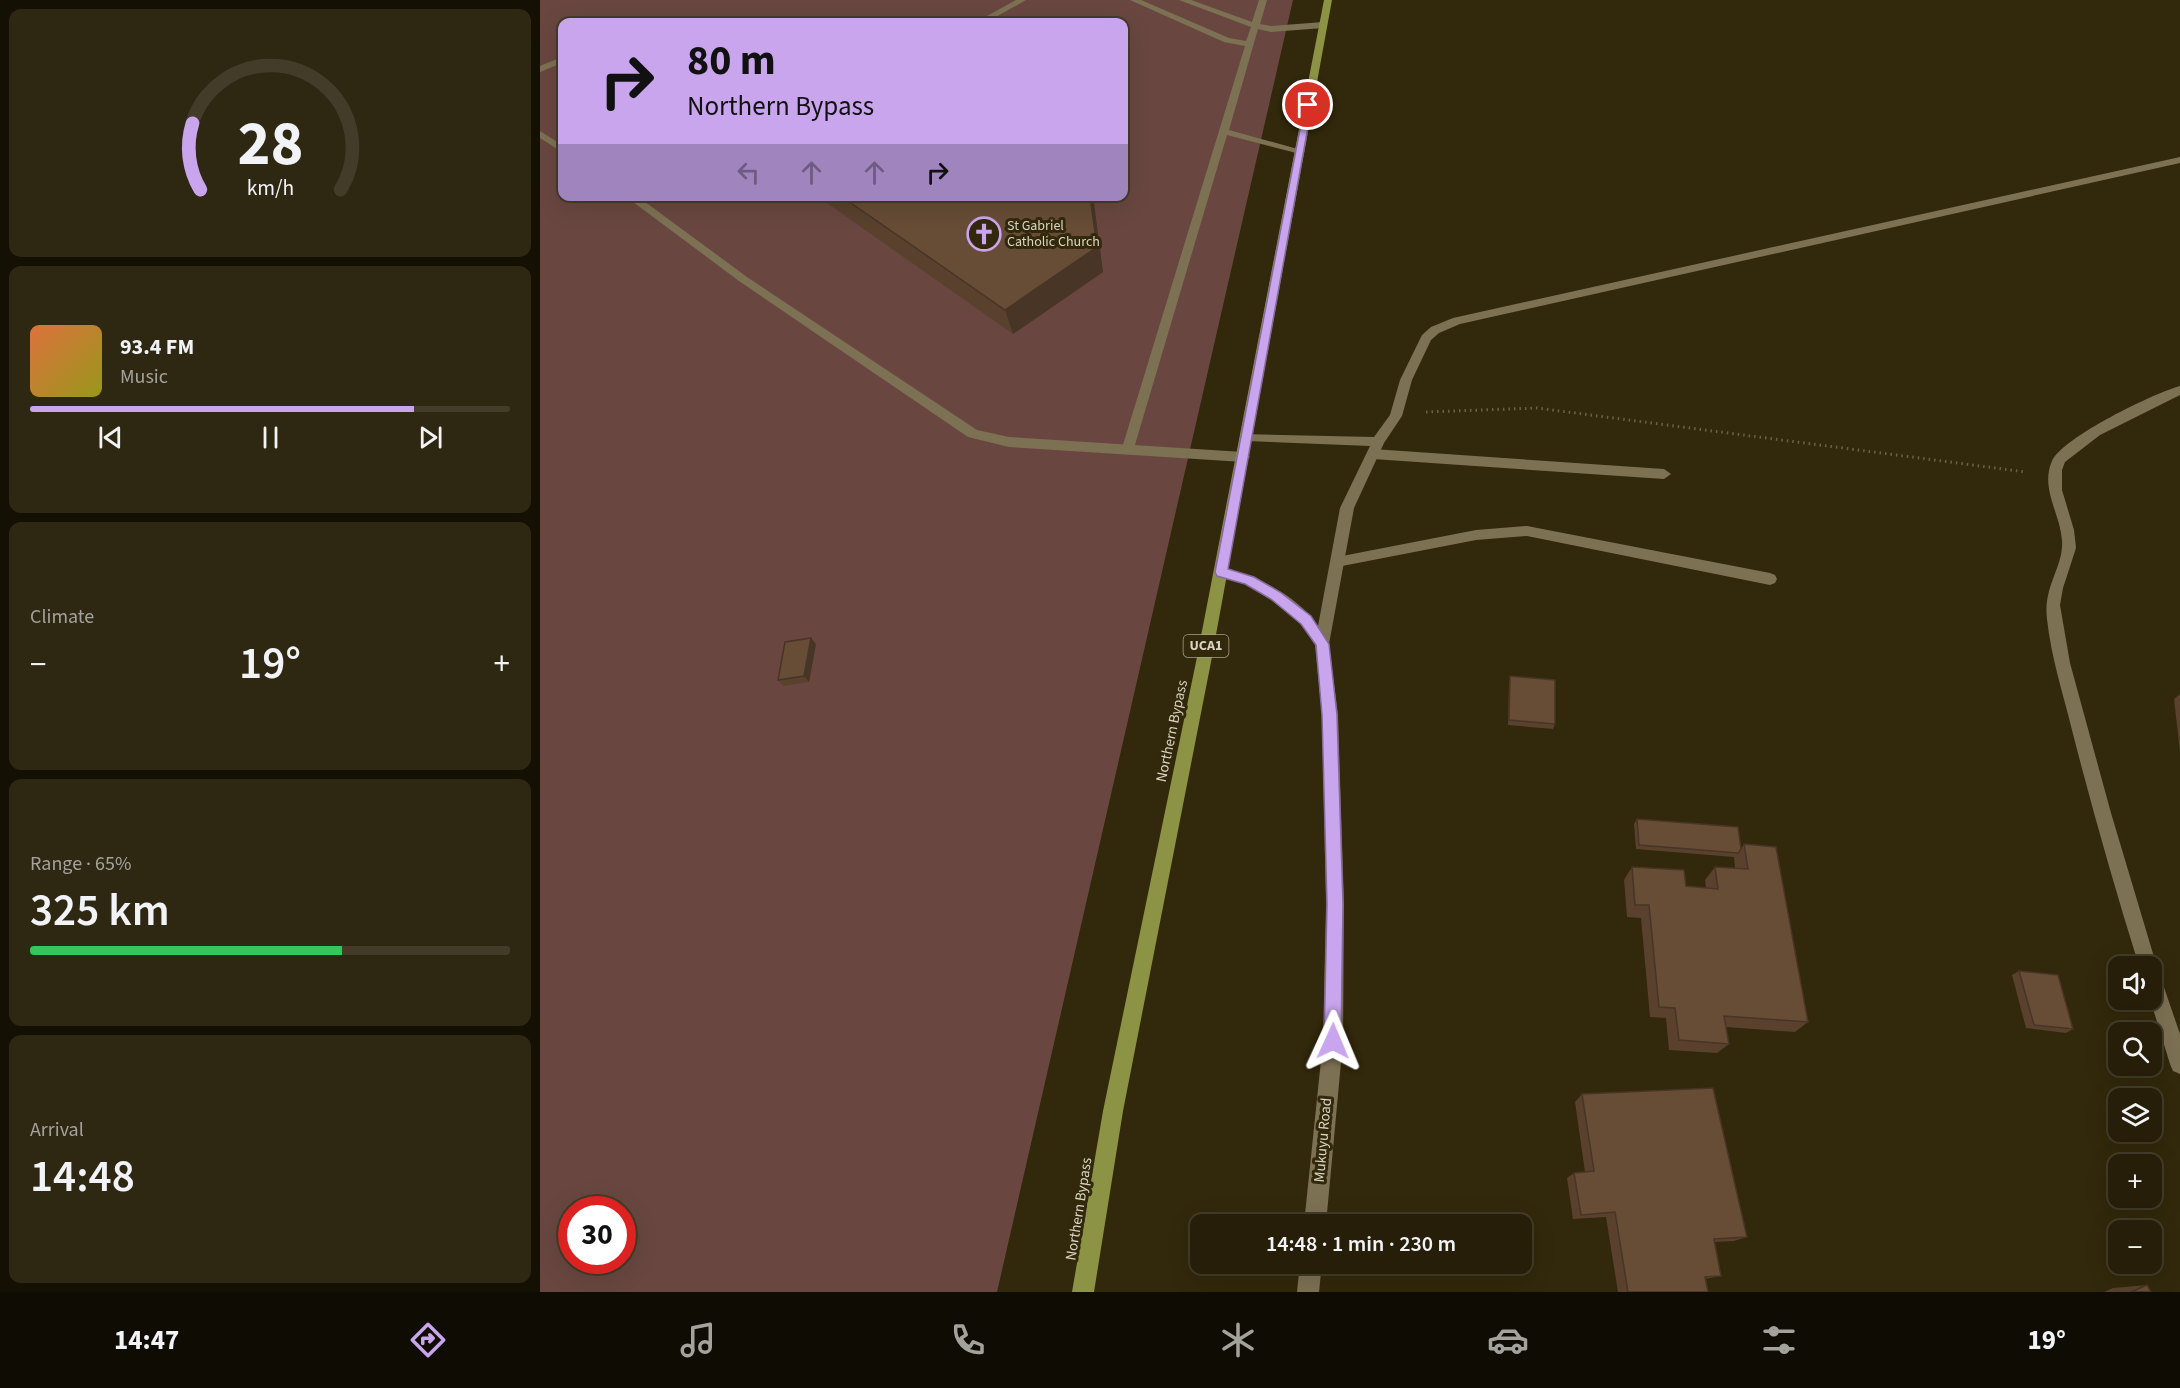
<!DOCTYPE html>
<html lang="en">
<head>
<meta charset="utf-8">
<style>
  :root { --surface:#261e08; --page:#2e2712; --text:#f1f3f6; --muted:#a4a29c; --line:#423c29; --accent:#c9a5ee }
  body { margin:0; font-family:"Source Sans 3",sans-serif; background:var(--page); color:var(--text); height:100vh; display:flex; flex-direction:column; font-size:22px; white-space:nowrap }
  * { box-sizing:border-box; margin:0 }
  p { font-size:20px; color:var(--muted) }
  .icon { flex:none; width:33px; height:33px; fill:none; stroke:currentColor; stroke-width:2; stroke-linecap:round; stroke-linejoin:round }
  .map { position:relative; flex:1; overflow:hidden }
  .drawer { display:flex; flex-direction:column; gap:9px; padding:9px; background:#151004; width:540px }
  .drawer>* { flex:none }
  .top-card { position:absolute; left:18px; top:18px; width:570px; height:183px; border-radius:12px; box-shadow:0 6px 24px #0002,0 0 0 2px var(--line); background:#c9a5ee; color:#111; overflow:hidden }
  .tools { position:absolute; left:1568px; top:956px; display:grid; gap:12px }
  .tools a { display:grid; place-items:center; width:54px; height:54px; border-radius:12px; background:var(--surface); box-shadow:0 6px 24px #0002,0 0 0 2px var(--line); font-size:30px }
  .speed { position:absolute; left:18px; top:1196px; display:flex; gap:12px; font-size:30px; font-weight:700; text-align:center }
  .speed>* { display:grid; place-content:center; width:78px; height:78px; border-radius:50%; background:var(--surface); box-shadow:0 6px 24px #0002,0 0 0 2px var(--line); line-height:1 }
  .speed .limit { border:9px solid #d22; background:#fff; color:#111 }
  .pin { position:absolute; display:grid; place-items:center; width:51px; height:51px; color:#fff; margin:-26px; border:3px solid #fff; border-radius:50%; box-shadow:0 2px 6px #0007 }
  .me { position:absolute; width:66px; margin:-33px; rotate:1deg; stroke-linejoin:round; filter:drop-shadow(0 0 4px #0008) }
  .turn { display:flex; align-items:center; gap:21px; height:126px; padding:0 30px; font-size:27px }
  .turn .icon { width:78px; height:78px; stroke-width:2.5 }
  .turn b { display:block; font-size:42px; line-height:51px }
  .lanes { display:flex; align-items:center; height:57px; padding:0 30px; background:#0003; justify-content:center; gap:30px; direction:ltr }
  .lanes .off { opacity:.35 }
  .big { font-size:45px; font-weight:600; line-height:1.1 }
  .drawer .widget { flex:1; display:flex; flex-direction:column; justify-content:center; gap:9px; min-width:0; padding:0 21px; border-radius:12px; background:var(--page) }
  .drawer .dial { align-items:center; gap:0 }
  .dial svg { height:156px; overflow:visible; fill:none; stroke:var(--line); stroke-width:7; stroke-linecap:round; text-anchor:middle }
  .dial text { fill:var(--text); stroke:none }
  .song { display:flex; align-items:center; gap:18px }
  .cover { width:72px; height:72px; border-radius:9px; background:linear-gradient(135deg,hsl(20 70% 55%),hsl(60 70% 35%)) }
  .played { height:6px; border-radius:3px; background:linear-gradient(90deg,var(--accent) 80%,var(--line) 80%) }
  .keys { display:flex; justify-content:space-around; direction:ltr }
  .heat { display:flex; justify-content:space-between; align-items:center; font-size:33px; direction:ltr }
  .charge { height:9px; border-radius:4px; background:linear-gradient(90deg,#34c759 65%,var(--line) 0) }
  .trip { position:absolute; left:650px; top:1214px; width:342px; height:60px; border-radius:12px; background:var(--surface); box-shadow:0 6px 24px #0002,0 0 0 2px var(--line); font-weight:600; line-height:60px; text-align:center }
  .tab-bar { display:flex; height:96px; justify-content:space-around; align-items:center; background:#0f0c03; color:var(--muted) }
  .tab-bar .icon { width:42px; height:42px }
  .tab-bar .on { color:var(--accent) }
  .tab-bar b { font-size:27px; color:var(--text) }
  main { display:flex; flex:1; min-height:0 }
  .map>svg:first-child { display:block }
  .green { fill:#694740; fill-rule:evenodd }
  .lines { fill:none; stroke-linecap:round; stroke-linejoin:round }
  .path { stroke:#6a6148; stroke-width:3; stroke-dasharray:1.5 4; stroke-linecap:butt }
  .service { fill:#7d7153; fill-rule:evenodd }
  .minor { fill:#7d7153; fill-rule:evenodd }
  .primary { fill:#8d9344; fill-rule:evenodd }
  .wall { fill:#59412e }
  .shaded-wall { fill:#483526 }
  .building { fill:#674c36; stroke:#483526; stroke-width:1.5 }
  .route { fill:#c9a5ee; stroke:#836b9b; stroke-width:1.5 }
  .labels { text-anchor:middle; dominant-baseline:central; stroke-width:6; stroke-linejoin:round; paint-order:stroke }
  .far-poi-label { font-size:14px; fill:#dad4c3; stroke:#32280b; text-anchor:start }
  .shield { fill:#32280b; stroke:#a8a08c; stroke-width:1.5 }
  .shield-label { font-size:14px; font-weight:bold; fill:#dad4c3 }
  .street-label { font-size:15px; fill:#dad4c3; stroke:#32280b }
</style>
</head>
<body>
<main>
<section class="drawer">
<div class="widget dial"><svg viewBox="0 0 100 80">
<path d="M14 69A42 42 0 1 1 86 69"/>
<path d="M14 69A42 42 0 0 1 10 35" stroke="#c9a5ee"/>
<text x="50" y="56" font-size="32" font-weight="700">28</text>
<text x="50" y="72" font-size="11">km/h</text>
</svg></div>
<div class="widget">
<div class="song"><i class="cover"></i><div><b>93.4 FM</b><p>Music</p></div></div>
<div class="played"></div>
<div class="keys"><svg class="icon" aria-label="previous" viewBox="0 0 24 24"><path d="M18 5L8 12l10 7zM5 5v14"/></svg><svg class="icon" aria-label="pause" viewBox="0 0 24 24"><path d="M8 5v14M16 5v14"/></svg><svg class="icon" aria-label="next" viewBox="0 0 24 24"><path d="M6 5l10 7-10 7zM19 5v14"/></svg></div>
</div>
<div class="widget"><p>Climate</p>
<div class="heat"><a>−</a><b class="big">19°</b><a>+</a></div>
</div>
<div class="widget"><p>Range · 65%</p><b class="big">325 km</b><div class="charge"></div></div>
<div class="widget"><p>Arrival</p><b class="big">14:48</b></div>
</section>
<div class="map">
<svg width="1640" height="1292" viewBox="0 0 1640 1292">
  <rect width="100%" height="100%" fill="#32280b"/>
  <path class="green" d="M0 0H753L457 1292H0ZM22 22H584V196H22ZM32 1209H82V1260H32Z"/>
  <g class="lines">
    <path class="path" d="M886 412 997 408 1486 472"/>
    <g class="service">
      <path d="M590 0H601L689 38 706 41 711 27 639 0H651L712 22 719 0H727L720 24 731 26 783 22 787 25 783 28 731 32 718 29 689 130 765 151 760 154 687 135 594 448 588 453 582 448 705 46 684 42Z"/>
      <path d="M150 18 166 22H125L129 19Z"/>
      <path d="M22 57V63L0 72V66Z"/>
      <path d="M833 449 1124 469 1131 474 1124 479 833 459 827 454Z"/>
      <path d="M987 526 1230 573 1235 575 1237 579 1235 583 1230 585 987 536 936 540 797 567 790 562 797 557 936 530Z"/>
    </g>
    <g class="minor">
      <path d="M476 0H486L454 18 447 16Z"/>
      <path d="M0 131 22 145V152L0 138Z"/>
      <path d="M1640 157V163L920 324 899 333 891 340 872 380 862 416 844 443 814 508 789 644 798 715 804 904 803 1041 786 1224H764L783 1041 786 904 782 715 775 645 761 624 731 600 705 584 676 576 674 572 676 568 681 566C717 577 756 594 778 626L800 508 830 446 707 441 701 437 702 434 834 437 850 415 860 380 882 335 891 327 913 318Z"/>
      <path d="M85 196H97L207 277 437 430 469 437 703 452 710 457 703 462 469 447 428 437 199 281Z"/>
      <path d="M1640 386V395L1560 435 1525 462 1522 470V490L1534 530 1536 548 1523 588 1520 605 1530 663 1571 813 1617 967 1640 1034V1074L1633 1071 1630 1064 1610 999 1611 966H1599C1575 889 1553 812 1533 734 1524 696 1511 658 1507 619 1503 585 1524 567 1522 540 1520 513 1500 488 1512 461 1523 437 1614 393 1640 386Z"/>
      <path d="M760 1263H782L779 1292H757Z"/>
    </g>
    <path class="primary" d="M784 0H792L671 662 583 1111 554 1292H532L563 1111 656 662Z"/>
  </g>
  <g class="wall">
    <path d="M277 196H553L563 272 473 334Z"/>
    <path d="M276 644 269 682 243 686 238 680Z"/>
    <path d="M970 676 1015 724 1013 729 968 725 969 682Z"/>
    <path d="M1640 694V752L1634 699Z"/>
    <path d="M1097 819 1201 849 1204 844 1268 1022 1255 1032 1186 1027 1189 1044 1177 1053 1129 1050 1126 1018 1110 1017 1101 918 1087 917 1084 880 1092 867 1146 886 1166 888 1165 880 1175 867 1195 868 1194 857 1096 849 1094 824Z"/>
    <path d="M1479 971 1533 1029 1526 1033 1486 1028 1472 975Z"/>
    <path d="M1042 1094 1207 1237 1194 1241 1174 1242 1181 1276 1165 1279 1168 1292H1078L1066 1217 1033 1219 1027 1178 1034 1173 1045 1172 1035 1102Z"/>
    <path d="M1607 1285 1611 1292H1564L1573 1288Z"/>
  </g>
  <g class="shaded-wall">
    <path d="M550 196H553L563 272 473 334 465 310Z"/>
    <path d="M271 638 276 644 269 682 264 676Z"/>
  </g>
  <g class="building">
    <path d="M301 196H550L557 247 465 310Z"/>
    <path d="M271 638 264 676 238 680 245 642Z"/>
    <path d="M970 676 1015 680V724L969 720Z"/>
    <path d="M1097 819 1198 827 1201 849 1198 853 1099 845Z"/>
    <path d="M1204 844 1236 847 1268 1022 1184 1016 1189 1044 1139 1040 1135 1008 1119 1007 1109 905H1095L1092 867 1144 870 1146 886 1178 889 1175 867 1208 869Z"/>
    <path d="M1479 971 1518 975 1533 1029 1494 1025Z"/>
    <path d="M1173 1088 1207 1237 1174 1239 1181 1276 1165 1277 1168 1292H1088L1075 1212 1041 1215 1034 1173 1054 1171 1042 1094Z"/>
    <path d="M1607 1285 1611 1292H1591Z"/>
  </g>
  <path class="route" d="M765 103 772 105 688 569 714 577 740 592 771 616 789 644 797 715 803 904 801 1041 799 1047 793 1050 786 1047 784 1041 787 904 782 715 776 645 761 624 731 599 705 584 677 576 675 572Z"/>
  <defs>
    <g id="church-ring" transform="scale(1.725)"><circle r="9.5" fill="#32280b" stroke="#c9a5ee" stroke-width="1.5"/><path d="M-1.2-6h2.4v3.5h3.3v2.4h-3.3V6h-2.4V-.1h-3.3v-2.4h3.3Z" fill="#c9a5ee"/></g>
  </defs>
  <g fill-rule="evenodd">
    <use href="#church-ring" x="444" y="234"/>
  </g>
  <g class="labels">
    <g class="far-poi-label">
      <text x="467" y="226">St Gabriel<tspan x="467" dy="16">Catholic Church</tspan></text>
    </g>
    <rect class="shield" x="643.5" y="635" width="45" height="22" rx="4.5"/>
    <g class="shield-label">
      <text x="666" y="646">UCA1</text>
    </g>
    <g class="street-label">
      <text transform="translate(632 731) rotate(-78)">Northern Bypass</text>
      <text transform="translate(783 1140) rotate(-85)">Mukuyu Road</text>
      <text transform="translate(539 1209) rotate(-81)">Northern Bypass</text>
    </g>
  </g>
</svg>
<div class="tools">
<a><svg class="icon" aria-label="sound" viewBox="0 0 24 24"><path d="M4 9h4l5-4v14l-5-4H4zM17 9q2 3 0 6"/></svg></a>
<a><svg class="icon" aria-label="search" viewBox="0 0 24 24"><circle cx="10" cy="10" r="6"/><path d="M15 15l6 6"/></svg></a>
<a><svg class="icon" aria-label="layers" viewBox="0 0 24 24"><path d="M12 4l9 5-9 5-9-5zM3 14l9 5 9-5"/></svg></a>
<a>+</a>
<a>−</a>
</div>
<div class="speed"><div class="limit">30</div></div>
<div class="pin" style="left:768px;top:105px;background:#d93025"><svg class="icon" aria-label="arrive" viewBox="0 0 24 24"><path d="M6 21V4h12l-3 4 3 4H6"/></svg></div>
<svg class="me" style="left:793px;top:1041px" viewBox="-20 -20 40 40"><path d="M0-17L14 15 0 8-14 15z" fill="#c9a5ee" stroke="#fff" stroke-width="4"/></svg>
<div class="trip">14:48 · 1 min · 230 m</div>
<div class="top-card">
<div class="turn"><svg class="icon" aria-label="right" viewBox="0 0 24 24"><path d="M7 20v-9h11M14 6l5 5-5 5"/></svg><div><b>80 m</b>Northern Bypass</div></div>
<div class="lanes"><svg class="icon off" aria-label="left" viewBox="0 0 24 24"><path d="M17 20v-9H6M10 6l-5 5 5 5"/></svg><svg class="icon off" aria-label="ahead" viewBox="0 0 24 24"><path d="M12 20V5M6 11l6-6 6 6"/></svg><svg class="icon off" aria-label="ahead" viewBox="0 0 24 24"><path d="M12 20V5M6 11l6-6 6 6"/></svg><svg class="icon" aria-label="right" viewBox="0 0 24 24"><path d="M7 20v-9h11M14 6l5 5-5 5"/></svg></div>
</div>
</div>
</main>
<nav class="tab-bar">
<b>14:47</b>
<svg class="icon on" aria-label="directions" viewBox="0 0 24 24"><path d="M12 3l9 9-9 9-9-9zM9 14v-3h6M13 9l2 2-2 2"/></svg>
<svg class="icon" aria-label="music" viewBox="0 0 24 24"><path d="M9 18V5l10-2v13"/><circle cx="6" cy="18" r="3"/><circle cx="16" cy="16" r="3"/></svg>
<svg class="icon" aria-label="phone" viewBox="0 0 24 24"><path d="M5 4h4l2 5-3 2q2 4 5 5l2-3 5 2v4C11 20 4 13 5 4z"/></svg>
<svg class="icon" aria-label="climate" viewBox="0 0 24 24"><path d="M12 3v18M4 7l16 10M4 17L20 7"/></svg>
<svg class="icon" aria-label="car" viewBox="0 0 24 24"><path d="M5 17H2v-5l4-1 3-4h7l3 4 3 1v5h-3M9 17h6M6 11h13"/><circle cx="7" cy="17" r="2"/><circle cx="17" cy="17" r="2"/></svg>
<svg class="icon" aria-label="filters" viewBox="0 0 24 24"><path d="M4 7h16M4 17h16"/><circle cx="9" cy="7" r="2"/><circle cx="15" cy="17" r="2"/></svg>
<b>19°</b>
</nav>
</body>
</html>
